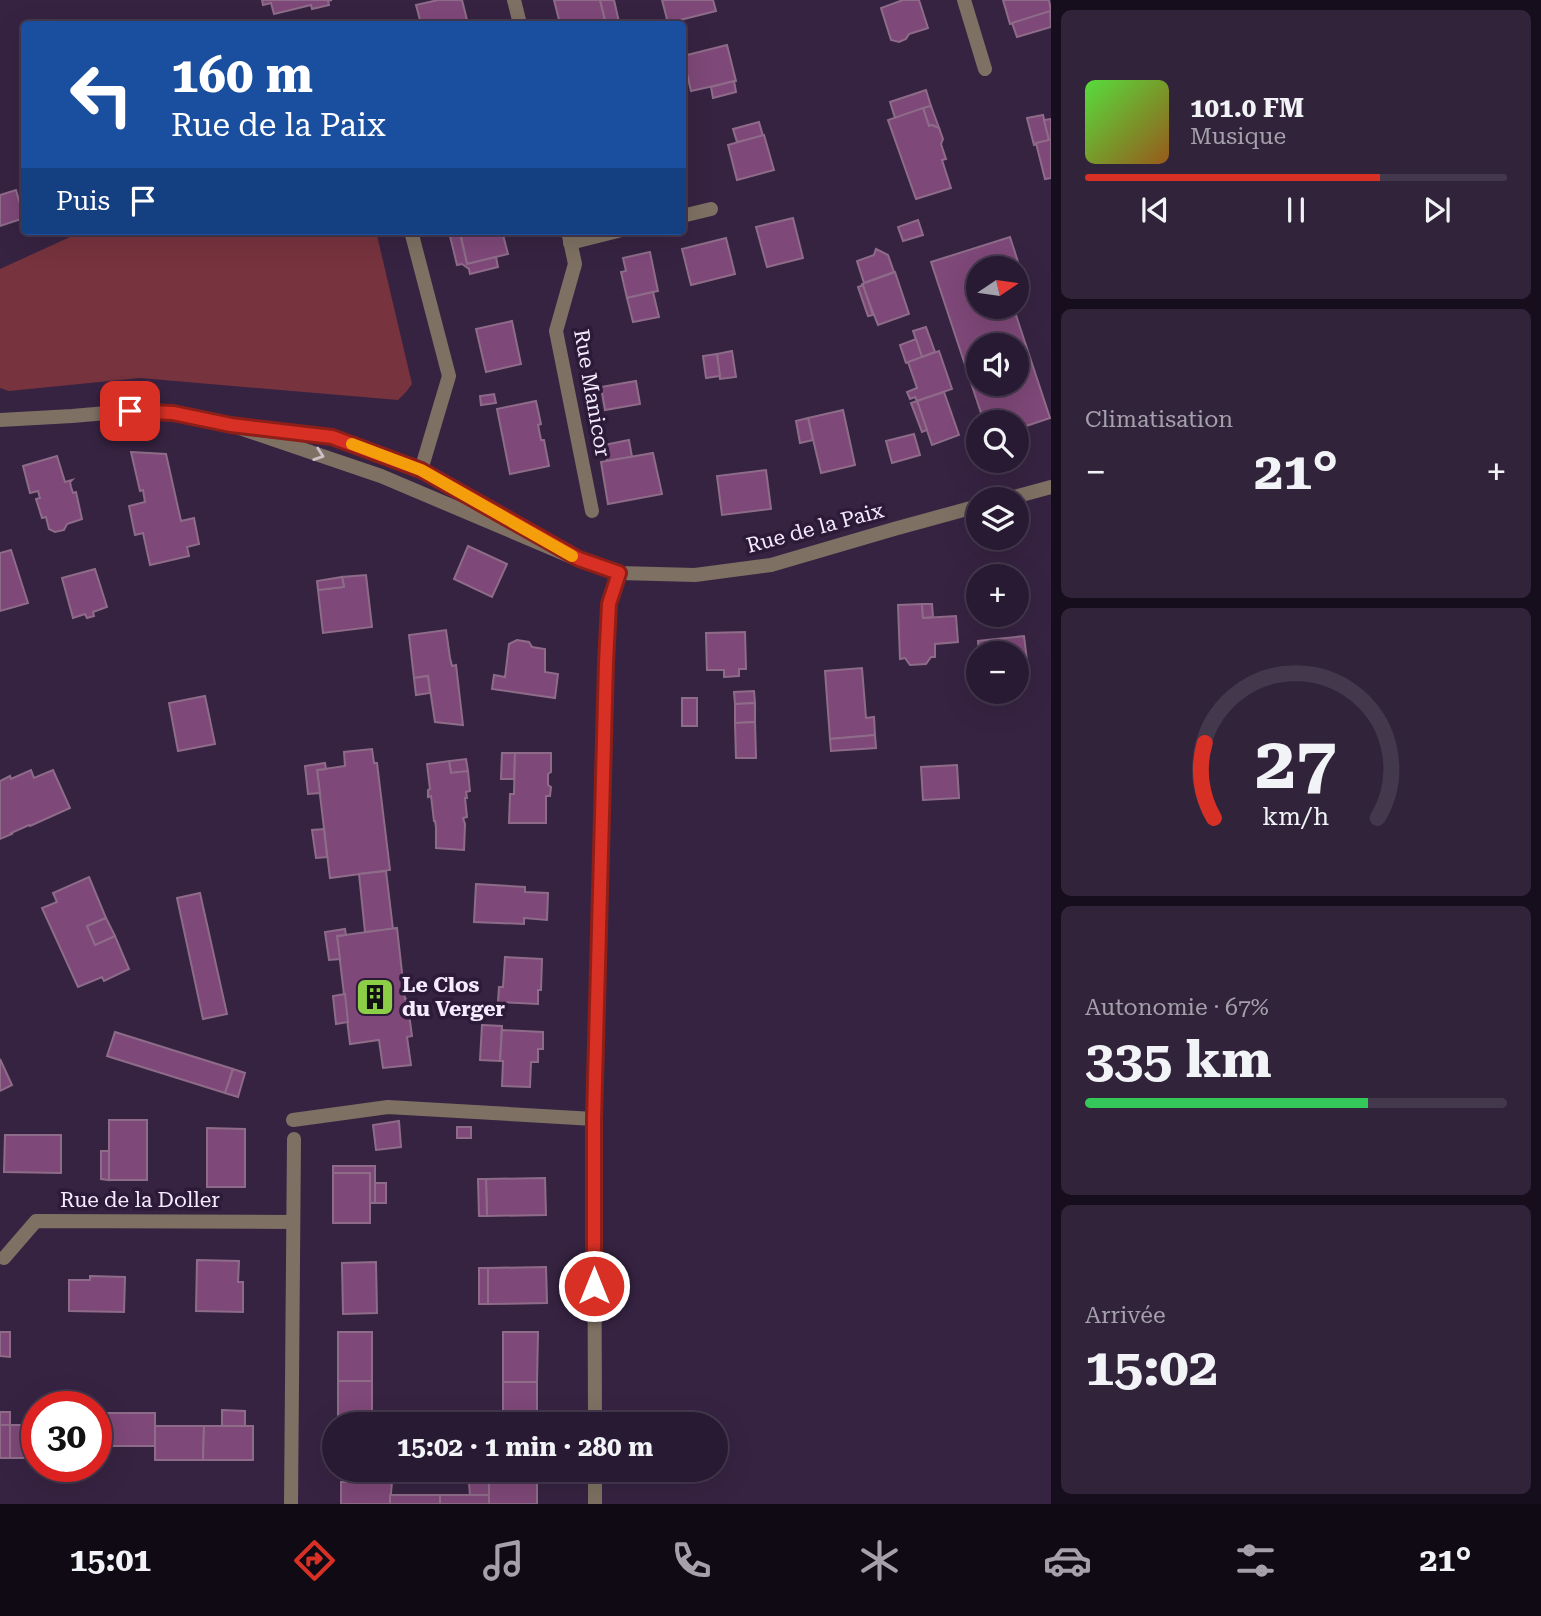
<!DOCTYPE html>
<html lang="fr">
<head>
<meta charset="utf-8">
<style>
  :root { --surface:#281a32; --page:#30233a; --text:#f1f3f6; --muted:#a5a1ac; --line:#44384d; --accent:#d93025 }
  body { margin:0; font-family:"Roboto Serif",serif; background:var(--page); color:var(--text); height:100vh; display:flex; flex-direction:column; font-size:26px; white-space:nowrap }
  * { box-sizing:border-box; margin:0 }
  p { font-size:23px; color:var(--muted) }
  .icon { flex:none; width:38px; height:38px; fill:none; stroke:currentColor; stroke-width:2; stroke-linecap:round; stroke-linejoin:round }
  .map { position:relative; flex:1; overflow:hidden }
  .sheet { display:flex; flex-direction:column; gap:10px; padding:10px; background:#160e1c; width:490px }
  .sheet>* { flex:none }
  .banner { position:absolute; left:21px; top:21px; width:665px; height:214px; border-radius:7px; box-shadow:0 7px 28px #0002,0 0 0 2px var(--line); background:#1a4fa0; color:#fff; overflow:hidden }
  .needle { width:46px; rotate:77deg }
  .tools { position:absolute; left:966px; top:256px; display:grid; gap:14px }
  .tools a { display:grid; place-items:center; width:63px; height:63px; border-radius:50%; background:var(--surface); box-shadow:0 7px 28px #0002,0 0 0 2px var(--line); font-size:35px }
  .speed { position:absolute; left:21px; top:1391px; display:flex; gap:14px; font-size:35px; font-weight:700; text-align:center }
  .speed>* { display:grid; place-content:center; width:91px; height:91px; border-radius:50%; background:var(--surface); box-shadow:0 7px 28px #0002,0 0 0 2px var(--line); line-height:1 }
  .speed .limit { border:10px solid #d22; background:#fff; color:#111 }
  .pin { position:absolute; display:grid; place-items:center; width:60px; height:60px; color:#fff; margin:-30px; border-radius:14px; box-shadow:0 4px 10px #0006 }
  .me { position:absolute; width:77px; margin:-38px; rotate:0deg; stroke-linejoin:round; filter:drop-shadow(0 0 5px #0008) }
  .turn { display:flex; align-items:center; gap:24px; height:147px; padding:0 35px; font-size:32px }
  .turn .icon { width:91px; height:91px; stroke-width:2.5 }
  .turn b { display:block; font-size:49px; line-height:60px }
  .then { display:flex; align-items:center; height:66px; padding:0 35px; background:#0003; gap:14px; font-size:26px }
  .big { font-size:52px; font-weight:700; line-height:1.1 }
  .sheet .widget { flex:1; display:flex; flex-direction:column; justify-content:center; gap:10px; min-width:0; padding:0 24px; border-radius:10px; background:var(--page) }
  .sheet .dial { align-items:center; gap:0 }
  .dial svg { height:182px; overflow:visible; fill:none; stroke:var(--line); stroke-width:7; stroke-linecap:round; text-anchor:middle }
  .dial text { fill:var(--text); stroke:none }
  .song { display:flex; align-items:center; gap:21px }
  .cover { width:84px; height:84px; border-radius:10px; background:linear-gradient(135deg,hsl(110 70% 55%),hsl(30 70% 35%)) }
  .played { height:7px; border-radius:4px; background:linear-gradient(90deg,var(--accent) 70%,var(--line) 70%) }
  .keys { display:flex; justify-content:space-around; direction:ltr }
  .heat { display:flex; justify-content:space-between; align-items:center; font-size:38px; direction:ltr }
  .charge { height:10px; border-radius:5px; background:linear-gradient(90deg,#34c759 67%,var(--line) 0) }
  .trip { position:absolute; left:322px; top:1412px; width:406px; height:70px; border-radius:35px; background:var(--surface); box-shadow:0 7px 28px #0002,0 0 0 2px var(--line); font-weight:700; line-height:70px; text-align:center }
  .tab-bar { display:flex; height:112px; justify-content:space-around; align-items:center; background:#100a14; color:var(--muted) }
  .tab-bar .icon { width:49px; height:49px }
  .tab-bar .on { color:var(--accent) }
  .tab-bar b { font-size:32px; color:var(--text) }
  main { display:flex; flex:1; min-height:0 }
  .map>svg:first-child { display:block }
  .green { fill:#77333e }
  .building { fill:#7e4878; stroke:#8e6c89; stroke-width:2; fill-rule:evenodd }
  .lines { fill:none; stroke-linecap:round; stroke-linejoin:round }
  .minor { stroke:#7e7163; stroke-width:14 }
  .oneway { stroke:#cbc0c8 }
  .route-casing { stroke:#8d1f18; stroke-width:18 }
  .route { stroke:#d93025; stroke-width:12 }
  .slow { stroke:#f59e0b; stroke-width:12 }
  .labels { text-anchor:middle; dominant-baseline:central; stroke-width:7; stroke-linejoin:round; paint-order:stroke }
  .street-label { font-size:21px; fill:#f5eafe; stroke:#2c1a38 }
  .poi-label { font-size:21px; font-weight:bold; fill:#f5eafe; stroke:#2c1a38; text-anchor:start }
</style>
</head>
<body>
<main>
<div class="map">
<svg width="1051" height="1504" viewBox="0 0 1051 1504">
  <rect width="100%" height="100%" fill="#362342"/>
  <path class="green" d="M83 231H376L412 384 406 392 398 400 140 378 9 391 0 388V269Z"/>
  <g class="building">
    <path d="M262 0H332L328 1 329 5 312 9 311 5 274 14 271 3 263 5Z"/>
    <path d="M438 0H462L468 24H421L416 5Z"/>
    <path d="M554 0H600L606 24H560Z"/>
    <path d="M600 0H614L619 22 606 24Z"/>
    <path d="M662 0H713L716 11 668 23Z"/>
    <path d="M903 0H919L928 28 909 34 906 39 899 42 891 40 881 8Z"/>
    <path d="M1003 0H1049L1051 11 1010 24Z"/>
    <path d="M1050 11 1051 27 1017 37 1012 23Z"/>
    <path d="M727 45 736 81 691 91 683 56Z"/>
    <path d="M734 81 736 92 713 98 711 87Z"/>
    <path d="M926 90 931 106 895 118 890 102Z"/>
    <path d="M931 106 939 128 932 125 929 126 923 108Z"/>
    <path d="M923 108 929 126 932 125 939 128 943 139 941 144 946 159 942 160 951 188 916 199 888 120Z"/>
    <path d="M1043 115 1049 140 1034 145 1027 118Z"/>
    <path d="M1051 119V178L1045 179 1036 143 1049 140 1044 120Z"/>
    <path d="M759 122 763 136 737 142 733 129Z"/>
    <path d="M764 135 774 170 737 180 728 145Z"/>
    <path d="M16 190 24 218 0 226V195Z"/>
    <path d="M793 218 803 258 767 267 756 227Z"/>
    <path d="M918 220 923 235 903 241 898 227Z"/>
    <path d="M460 231H502L508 254 467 264Z"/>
    <path d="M460 234 467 264 496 257 498 267 470 274 469 269 462 264 457 265 450 236Z"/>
    <path d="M1010 237 1020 268H978V306H1013L1050 418 1017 429V422H984L931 262ZM978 345H1017V383H978Z"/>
    <path d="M726 238 735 274 691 285 682 249Z"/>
    <path d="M876 249 888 255 894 272 864 283 857 261 874 255Z"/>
    <path d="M650 252 658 291 627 298 621 272 626 271 623 258Z"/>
    <path d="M895 272 909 314 878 325 862 284Z"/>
    <path d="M863 285 873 315 868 316 858 287Z"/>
    <path d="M653 292 659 317 633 322 627 298Z"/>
    <path d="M512 321 521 364 486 372 476 329Z"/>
    <path d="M926 327 935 352 922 357 913 331Z"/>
    <path d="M916 339 922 357 906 363 900 345Z"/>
    <path d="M732 351 736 377 720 379 717 354Z"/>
    <path d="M939 351 952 389 917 401 915 397 910 399 907 392 917 388 908 362Z"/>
    <path d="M717 354 720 376 706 378 703 356Z"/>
    <path d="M636 381 640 404 605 410 601 387Z"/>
    <path d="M944 392 959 435 932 445 917 401Z"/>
    <path d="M494 394 496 403 481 405 480 396Z"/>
    <path d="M536 401 541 424 538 425 541 440H544L549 466 510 474 497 409Z"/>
    <path d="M917 401 927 430 922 432 911 403Z"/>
    <path d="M843 410 855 465 821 473 808 418Z"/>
    <path d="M808 418 813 440 800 443 796 421Z"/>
    <path d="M914 434 920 455 892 463 886 441Z"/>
    <path d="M629 440 632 457 607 461 604 445Z"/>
    <path d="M131 452 166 454 181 521 194 518 199 544 187 547 189 556 150 565 143 533 135 535 129 506 145 502 143 490 140 491Z"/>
    <path d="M653 453 662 494 608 504 601 462Z"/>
    <path d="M57 456 65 482 72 480 70 482 71 487 73 493 76 492 82 519 67 524 64 530 55 532 49 529 46 517 42 518 36 499 40 498 38 491 30 493 23 466Z"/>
    <path d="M766 470 771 509 722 515 717 476Z"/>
    <path d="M468 546 507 564 492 597 454 579Z"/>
    <path d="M11 550 28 603 0 611V553Z"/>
    <path d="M95 569 107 607 93 612 94 616 87 618 85 614 73 618 62 578Z"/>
    <path d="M366 575 372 627 323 633 318 590 344 587 342 577Z"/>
    <path d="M342 577 344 587 318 590 317 581Z"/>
    <path d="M922 604 923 618 956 616 958 642 935 644V657H931L926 664 910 665 905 658 900 659 898 605Z"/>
    <path d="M922 604H932L933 617 923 618Z"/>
    <path d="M446 630 450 658 452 666 456 665 463 725 435 722 428 676 414 678 409 635Z"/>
    <path d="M745 632 746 669H739V676L724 677V670H707L706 633Z"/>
    <path d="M1024 636 1029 677 1017 678V653H979L978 641Z"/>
    <path d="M517 640 529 642 532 647 545 649V672L558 674 555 698 492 689 494 675 505 677 509 644Z"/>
    <path d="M862 668 866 718 874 717 875 735 830 739 825 671Z"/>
    <path d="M428 676 430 693 416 695 414 678Z"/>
    <path d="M754 691 755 703 735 704 734 692Z"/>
    <path d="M205 696 215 744 178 751 169 703Z"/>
    <rect x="682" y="698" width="15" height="28"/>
    <path d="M755 703V722L735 723V704Z"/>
    <path d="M755 722 756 758H736L735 723Z"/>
    <path d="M875 735 876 748 831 751 830 739Z"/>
    <path d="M372 749 374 763H377L390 870 330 878 317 770 345 766 344 752Z"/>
    <path d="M502 753H515L514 779H501Z"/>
    <path d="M515 753H551V772L548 774V785L551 787 550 796H546V823H509L510 794H514Z"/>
    <path d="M466 759 468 771 451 773 449 761Z"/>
    <path d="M449 761 451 773 468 771 470 791 466 792 467 798H465L467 817 463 818 465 824 464 850 436 848V827L435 821H434L431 796 428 797V790L430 789 427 764Z"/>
    <path d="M325 763 326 769 317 770 320 793 308 794 305 766Z"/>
    <path d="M957 765 959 798 923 800 921 767Z"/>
    <path d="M31 770 34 778 53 770 70 808 30 826 29 825 11 833 12 834 0 839V781L10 776 11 779Z"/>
    <path d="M324 829 327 857 316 858 312 830Z"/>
    <path d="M386 871 393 929 365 932 359 874Z"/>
    <path d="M89 877 106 918 87 926 95 945 115 936 129 969 104 981 102 977 78 987 42 908 57 902 53 893Z"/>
    <path d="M476 884 525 887V892L548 893 547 920 524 918V924L474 922Z"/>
    <path d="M200 893 227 1014 203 1019 177 898Z"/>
    <path d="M106 918 115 936 95 945 87 926Z"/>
    <path d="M397 928 405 999H407L412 1036 407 1037 411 1065 383 1068 379 1040 350 1044 337 936Z"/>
    <path d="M345 929 346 935 337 936 340 959 329 960 325 932Z"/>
    <path d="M505 957 542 959 541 990H538V1004L498 1002 499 987H503Z"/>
    <path d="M345 994 348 1022 336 1024 333 996Z"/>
    <path d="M482 1025 502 1026 500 1061 480 1060Z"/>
    <path d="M502 1030 543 1032V1049H538V1062H531L530 1087 502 1086 503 1061H500Z"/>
    <path d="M115 1032 233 1069 225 1093 107 1056Z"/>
    <path d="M0 1059 12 1085 0 1091Z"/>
    <path d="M233 1069 245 1073 238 1097 225 1093Z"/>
    <rect x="109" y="1120" width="38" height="60"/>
    <path d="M399 1121 401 1147 376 1150 373 1125Z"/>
    <rect x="457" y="1127" width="14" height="11"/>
    <path d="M207 1128 245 1129V1187H207Z"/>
    <path d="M5 1135H61V1173L4 1172Z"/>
    <path d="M101 1151H109V1180L101 1179Z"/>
    <path d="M333 1166H375V1203H370V1173H333Z"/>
    <rect x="333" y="1173" width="37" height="50"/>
    <path d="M545 1178 546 1215 487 1216 486 1179Z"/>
    <path d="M478 1179H486L487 1216H479Z"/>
    <rect x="375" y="1183" width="11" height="20"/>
    <path d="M197 1260 239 1261 238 1282H243V1312L196 1311Z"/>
    <path d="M376 1262 377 1313 343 1314 342 1263Z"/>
    <path d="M546 1267 547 1303 488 1304V1268Z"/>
    <rect x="479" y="1268" width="9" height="36"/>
    <path d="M90 1276 125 1277 124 1312 69 1311V1280H90Z"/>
    <path d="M0 1332H10V1357L0 1356Z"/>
    <rect x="338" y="1332" width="34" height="49"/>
    <path d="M503 1332H538L537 1382H503Z"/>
    <rect x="338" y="1381" width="34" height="43"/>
    <rect x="503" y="1382" width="34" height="42"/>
    <path d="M222 1410 245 1411V1427H222Z"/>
    <rect x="0" y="1412" width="10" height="13"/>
    <rect x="96" y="1413" width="11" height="33"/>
    <rect x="107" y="1413" width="48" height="33"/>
    <rect x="0" y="1425" width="10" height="33"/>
    <rect x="10" y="1425" width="27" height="33"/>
    <path d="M155 1426H204L203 1460H155Z"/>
    <path d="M204 1426H253V1460H203Z"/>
    <rect x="504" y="1473" width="18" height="10"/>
    <path d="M341 1482H392L390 1504H341Z"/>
    <path d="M469 1483H489V1495H470Z"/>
    <rect x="489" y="1483" width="48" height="21"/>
    <rect x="390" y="1495" width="50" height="9"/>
    <rect x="440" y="1495" width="49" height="9"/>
  </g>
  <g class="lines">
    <g class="minor">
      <path d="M514 0 520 24"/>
      <path d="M964 0 985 69"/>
      <path d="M682 216 711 209"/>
      <path d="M411 231 449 376 421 470"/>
      <path d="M568 231 575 264 556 331 592 511"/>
      <path d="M570 243 618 231"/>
      <path d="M0 420 72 416 130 411 173 413 238 426"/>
      <path d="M231 425 381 476 579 560 619 573 695 575 771 565 894 529 978 506"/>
      <path d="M258 429 332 437 421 470 521 527"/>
      <path d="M1007 499 1051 487"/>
      <path d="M293 1120 388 1107 594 1119"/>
      <path d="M4 1258 36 1221 292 1222"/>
      <path d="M595 1424 594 1119 605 663 609 604 619 573"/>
      <path d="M595 1470V1504"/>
      <path d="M291 1504 294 1139"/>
    </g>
  </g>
  <defs><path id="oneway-chevron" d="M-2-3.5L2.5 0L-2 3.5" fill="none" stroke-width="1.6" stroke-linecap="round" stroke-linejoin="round" transform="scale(1.75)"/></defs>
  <use class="oneway" href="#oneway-chevron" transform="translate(319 455) rotate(19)"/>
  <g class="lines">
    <g class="route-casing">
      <path id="route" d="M130 411 173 413 231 425 332 437 421 470 579 559 619 573 609 604 606 663 594 1119V1286"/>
    </g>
    <use href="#route" class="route"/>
    <path class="slow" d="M352 444 421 470 572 556"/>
  </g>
  <defs>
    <g id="building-square" transform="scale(2.0125)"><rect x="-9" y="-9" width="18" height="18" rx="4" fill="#8cce45" stroke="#2c1a38"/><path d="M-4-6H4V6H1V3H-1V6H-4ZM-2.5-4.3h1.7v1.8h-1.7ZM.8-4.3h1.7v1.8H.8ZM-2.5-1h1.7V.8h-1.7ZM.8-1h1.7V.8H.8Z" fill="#111"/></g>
  </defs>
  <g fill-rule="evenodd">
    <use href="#building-square" x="375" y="997"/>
  </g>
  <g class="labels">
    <g class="street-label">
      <text transform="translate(592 393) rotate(80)">Rue Manicor</text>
      <text transform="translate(815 528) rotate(-15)">Rue de la Paix</text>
      <text x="140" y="1200">Rue de la Doller</text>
    </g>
    <g class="poi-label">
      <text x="402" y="985">Le Clos<tspan x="402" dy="24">du Verger</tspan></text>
    </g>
  </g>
</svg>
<div class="tools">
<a><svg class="needle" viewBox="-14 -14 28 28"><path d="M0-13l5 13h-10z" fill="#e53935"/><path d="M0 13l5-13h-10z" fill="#a5a1ac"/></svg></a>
<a><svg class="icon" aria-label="sound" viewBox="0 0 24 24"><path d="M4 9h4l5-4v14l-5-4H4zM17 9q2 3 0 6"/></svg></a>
<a><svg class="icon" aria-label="search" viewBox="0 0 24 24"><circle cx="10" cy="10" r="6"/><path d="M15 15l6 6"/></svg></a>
<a><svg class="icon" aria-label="layers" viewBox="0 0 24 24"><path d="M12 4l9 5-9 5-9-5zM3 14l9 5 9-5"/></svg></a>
<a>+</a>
<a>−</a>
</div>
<div class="speed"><div class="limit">30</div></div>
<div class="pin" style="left:130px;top:411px;background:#d93025"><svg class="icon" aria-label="arrive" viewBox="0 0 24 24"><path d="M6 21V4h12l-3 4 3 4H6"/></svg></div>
<svg class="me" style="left:594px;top:1286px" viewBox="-20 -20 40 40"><circle r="17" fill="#d93025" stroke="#fff" stroke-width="3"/><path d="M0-11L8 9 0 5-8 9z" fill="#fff"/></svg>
<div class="trip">15:02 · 1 min · 280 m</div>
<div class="banner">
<div class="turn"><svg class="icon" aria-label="left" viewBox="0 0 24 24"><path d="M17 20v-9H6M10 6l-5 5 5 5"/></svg><div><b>160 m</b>Rue de la Paix</div></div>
<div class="then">Puis<svg class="icon" aria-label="arrive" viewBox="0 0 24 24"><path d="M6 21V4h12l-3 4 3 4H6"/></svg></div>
</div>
</div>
<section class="sheet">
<div class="widget">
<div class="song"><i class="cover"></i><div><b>101.0 FM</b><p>Musique</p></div></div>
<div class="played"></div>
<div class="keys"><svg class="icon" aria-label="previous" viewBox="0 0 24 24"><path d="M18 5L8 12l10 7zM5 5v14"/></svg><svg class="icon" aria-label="pause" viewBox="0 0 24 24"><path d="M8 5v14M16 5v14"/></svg><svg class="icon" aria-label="next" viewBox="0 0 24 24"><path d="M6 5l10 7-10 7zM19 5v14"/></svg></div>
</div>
<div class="widget"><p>Climatisation</p>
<div class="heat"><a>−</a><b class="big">21°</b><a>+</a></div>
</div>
<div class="widget dial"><svg viewBox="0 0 100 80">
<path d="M14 69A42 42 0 1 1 86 69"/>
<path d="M14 69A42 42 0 0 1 10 36" stroke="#d93025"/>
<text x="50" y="56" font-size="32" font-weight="700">27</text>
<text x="50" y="72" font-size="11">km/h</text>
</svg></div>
<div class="widget"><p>Autonomie · 67%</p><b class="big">335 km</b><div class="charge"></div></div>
<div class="widget"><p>Arrivée</p><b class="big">15:02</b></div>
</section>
</main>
<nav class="tab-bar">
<b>15:01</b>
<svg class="icon on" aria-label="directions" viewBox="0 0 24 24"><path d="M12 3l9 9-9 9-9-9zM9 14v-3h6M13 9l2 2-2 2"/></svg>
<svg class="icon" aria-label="music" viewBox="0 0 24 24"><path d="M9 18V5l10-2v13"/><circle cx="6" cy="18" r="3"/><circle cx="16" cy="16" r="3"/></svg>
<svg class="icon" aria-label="phone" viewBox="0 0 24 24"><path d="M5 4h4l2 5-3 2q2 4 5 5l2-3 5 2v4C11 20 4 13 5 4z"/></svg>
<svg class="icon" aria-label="climate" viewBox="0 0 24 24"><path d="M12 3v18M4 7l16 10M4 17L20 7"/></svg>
<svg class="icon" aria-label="car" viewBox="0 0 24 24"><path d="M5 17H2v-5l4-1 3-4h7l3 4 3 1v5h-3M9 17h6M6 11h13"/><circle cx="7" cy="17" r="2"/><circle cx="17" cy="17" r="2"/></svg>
<svg class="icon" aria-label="filters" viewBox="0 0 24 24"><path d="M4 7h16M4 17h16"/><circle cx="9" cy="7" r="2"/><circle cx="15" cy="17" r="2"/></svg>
<b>21°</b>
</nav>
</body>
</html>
